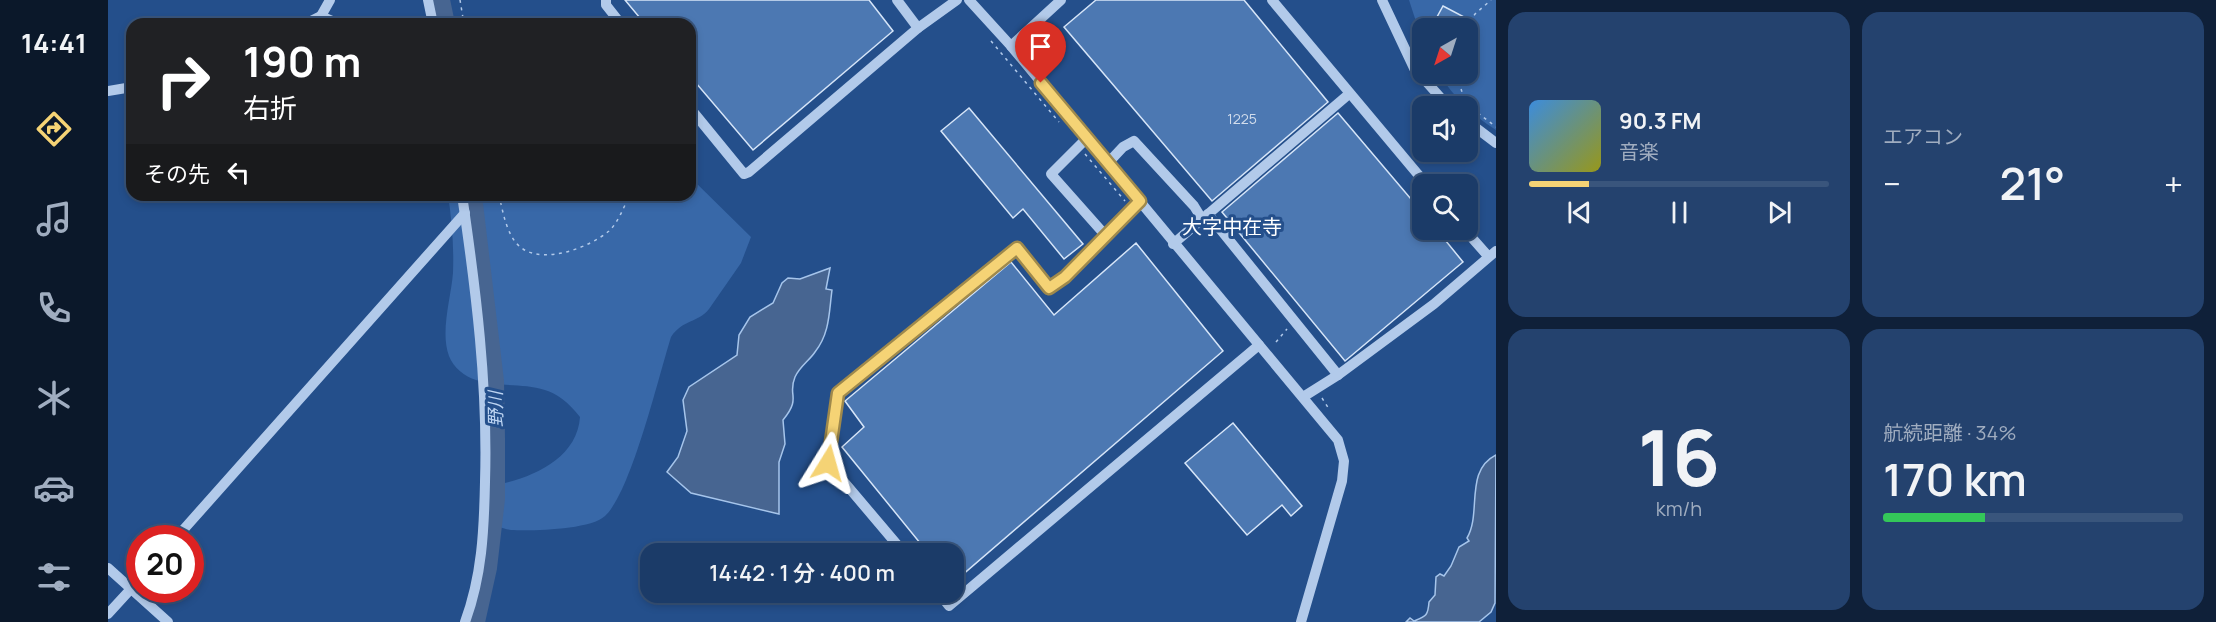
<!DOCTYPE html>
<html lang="ja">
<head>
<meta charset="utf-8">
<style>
  :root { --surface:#1b3b68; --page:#24426e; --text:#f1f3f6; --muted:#a0adc0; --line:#39557c; --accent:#f5d375 }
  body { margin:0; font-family:Manrope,"Noto Sans JP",sans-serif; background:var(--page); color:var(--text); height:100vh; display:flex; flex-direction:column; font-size:22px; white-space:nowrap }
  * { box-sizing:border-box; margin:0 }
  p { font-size:20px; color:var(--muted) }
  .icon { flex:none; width:33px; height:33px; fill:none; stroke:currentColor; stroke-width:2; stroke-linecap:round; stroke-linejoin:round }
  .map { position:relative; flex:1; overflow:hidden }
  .side { display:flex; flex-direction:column; gap:12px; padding:12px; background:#0f2039; width:720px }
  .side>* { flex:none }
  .guide { position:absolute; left:18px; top:18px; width:570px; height:183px; border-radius:18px; box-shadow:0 3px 9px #0003,0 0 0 2px var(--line); background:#202124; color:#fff; overflow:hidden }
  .needle { width:39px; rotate:219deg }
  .fabs { position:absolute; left:1304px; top:18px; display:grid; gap:12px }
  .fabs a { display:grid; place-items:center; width:66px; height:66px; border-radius:12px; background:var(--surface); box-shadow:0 3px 9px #0003,0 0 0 2px var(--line); font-size:30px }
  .speed { position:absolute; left:18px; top:525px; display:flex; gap:12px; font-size:30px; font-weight:700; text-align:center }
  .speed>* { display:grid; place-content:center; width:78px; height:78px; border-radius:50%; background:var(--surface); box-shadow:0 3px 9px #0003,0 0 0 2px var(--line); line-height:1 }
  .speed .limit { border:9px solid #d22; background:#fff; color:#111 }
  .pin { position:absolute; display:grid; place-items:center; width:51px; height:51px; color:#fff; margin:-62px -26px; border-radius:50% 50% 50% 0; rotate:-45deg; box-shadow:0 0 6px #0007 }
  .pin .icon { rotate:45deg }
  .me { position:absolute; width:66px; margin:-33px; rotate:8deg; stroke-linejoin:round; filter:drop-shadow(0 0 4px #0008) }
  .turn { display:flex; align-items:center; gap:21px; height:126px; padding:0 18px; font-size:27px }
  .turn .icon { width:78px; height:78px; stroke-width:2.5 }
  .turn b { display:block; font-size:42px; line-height:51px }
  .then { display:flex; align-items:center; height:57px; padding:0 18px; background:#0003; gap:12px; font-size:22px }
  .big { font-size:45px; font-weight:600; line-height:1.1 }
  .side .widget { flex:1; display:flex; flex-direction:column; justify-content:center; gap:9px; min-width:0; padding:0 21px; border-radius:18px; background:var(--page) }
  .side .dial { align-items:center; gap:0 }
  .dial b { font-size:78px; line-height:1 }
  .song { display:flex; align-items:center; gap:18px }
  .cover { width:72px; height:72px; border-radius:9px; background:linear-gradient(135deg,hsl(210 70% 55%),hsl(60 70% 35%)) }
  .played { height:6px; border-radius:3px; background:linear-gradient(90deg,var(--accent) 20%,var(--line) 20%) }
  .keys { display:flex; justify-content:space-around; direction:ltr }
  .heat { display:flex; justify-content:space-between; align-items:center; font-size:33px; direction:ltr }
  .charge { height:9px; border-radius:4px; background:linear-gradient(90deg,#34c759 34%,var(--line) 0) }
  .side .tiles { flex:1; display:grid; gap:12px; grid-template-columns:repeat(2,1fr) }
  .trip { position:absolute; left:532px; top:543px; width:324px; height:60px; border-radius:18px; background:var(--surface); box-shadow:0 3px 9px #0003,0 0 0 2px var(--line); font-weight:600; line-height:60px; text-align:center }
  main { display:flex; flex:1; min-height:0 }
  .menu { display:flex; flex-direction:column; width:108px; justify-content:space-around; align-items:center; background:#0b182a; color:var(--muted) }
  .menu .icon { width:42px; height:42px }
  .menu .on { color:var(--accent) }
  .menu b { font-size:27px; color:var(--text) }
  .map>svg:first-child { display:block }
  .green { fill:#3868a8 }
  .water { fill:#476591; stroke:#a6c5eb; stroke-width:1.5 }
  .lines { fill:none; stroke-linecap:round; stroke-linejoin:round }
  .river { stroke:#476591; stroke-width:18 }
  .building { fill:#4c78b2; stroke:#d6e5f8; stroke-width:1.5 }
  .path { stroke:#b2caea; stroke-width:1.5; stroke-dasharray:3 4.5; stroke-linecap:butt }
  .minor { stroke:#b2caea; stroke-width:10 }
  .route-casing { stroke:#9f894c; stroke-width:15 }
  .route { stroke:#f5d375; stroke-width:10 }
  .labels { text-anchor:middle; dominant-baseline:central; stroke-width:6; stroke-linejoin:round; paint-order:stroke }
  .number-label { font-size:14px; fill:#d2ddec }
  .water-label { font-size:18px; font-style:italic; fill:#bdd4f2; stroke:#244f8b }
  .quarter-label { font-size:20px; fill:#fff; stroke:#244f8b }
</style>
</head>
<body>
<main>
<nav class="menu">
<b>14:41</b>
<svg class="icon on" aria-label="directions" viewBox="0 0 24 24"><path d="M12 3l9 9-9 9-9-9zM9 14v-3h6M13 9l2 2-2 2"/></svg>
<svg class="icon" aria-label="music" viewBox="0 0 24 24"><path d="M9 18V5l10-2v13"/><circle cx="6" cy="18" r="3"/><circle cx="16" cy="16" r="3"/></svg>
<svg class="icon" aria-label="phone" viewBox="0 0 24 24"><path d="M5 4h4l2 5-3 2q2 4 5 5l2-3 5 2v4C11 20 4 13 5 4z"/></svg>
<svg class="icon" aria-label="climate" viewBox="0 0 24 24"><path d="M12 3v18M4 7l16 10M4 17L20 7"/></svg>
<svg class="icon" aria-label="car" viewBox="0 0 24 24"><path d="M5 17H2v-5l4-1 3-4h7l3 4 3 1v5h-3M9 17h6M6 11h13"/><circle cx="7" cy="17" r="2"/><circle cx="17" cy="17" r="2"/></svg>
<svg class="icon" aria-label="filters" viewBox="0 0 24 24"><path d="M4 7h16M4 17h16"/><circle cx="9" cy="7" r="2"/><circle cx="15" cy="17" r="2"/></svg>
</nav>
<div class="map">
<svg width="1388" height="622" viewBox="0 0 1388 622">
  <rect width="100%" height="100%" fill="#244f8b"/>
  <g class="green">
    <path d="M1301 0H1388V130C1363 114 1347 98 1331 74H1359V28H1314V40Z"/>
    <path d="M582 177 643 237 633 263 601 309C590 323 575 319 563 337 551 375 523 493 497 516 482 530 423 531 403 530 394 529 385 524 377 521 368 505 371 499 382 486 419 480 469 461 472 417 439 374 411 392 368 380 357 377 345 367 341 356 332 332 343 298 345 273 346 247 344 221 340 195H582Z"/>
  </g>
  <g class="water">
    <path d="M722 268 718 289 724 290C721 312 722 333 707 352 701 361 692 366 687 377 679 396 694 397 675 420L677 444 671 462V514L583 493 559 472 570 457 579 431 575 400 581 387 629 355 631 335 642 317 665 303 674 283 680 278 692 279Z"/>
    <path d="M1388 455 1387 603 1383 612 1371 622H1298L1302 618 1306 621C1318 616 1320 616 1321 602L1327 595 1328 577 1332 574 1336 576 1343 566 1351 547 1361 541 1359 538C1374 513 1356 471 1388 455Z"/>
  </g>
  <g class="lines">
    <g class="river">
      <path d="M333 0 338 24"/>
      <path d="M365 195 387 381 388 439V499L380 568 368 622"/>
    </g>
  </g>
  <g class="building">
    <path d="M517 0H761L785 31 645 150 582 76V24H537Z"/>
    <path d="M988 0H1136L1220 102 1104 201 956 27Z"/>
    <path d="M1335 6 1360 19 1356 28H1323Z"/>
    <path d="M861 108 975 244 956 259 915 209 905 218 833 131Z"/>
    <path d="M1230 113 1314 212V230H1329L1355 262 1237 361 1114 212Z"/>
    <path d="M1028 243 1115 351 846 582V554H821L734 447 756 427 737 401 903 262 946 315Z"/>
    <path d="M1125 423 1194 506 1183 516 1174 505 1139 535 1077 463Z"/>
  </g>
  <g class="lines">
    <g class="path">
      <path d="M352 0 356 24"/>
      <path d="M1358 28 1367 14 1383 0"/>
      <path d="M883 41 951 122"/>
      <path d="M1351 74C1352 104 1367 110 1388 127"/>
      <path d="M977 154 1017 201"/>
      <path d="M391 195C395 212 399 239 415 249 438 264 482 247 501 231 510 223 516 206 522 195"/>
      <path d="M1168 342 1179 329"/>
      <path d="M1214 398 1221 409"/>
    </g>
    <g class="minor">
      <path d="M320 0 325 24"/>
      <path d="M498 0V5L513 24"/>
      <path d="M789 0 810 28"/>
      <path d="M861 0 903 46 1230 440 1236 461 1234 481 1193 622"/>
      <path d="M1164 0 1318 184"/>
      <path d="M1274 0 1306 68 1340 106"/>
      <path d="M213 16 231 24"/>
      <path d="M197 24 213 16 222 0"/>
      <path d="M903 46 953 0"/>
      <path d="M0 91 24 87"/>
      <path d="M582 108 636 174 641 172 810 28 849 0"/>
      <path d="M1359 121 1388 143"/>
      <path d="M979 138 943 174 998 236"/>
      <path d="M1000 163 1015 147 1026 141 1086 206 1094 219"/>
      <path d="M354 195C368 290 380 386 377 482 376 531 374 576 357 622"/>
      <path d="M1100 214 1230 375"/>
      <path d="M1357 230 1380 256"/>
      <path d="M1065 244 1241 94"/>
      <path d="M1195 397 1230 375 1326 304 1388 251"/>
      <path d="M68 538 357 213"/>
      <path d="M797 554 720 463 730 393 909 248 941 288 957 277 1032 201"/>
      <path d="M0 568 60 622"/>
      <path d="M830 592 841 606 1151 345"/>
      <path d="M0 614 32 579"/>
    </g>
  </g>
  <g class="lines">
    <g class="route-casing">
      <path id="route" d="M720 463 730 393 909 248 941 288 957 277 1032 201 933 83"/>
    </g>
    <use href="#route" class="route"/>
  </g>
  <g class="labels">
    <g class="number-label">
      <text x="1134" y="118">1225</text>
    </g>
    <g class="water-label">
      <text transform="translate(387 409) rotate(-91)">野川</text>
    </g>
    <g class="quarter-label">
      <text x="1124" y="226">大字中在寺</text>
    </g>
  </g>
</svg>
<div class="fabs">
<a><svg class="needle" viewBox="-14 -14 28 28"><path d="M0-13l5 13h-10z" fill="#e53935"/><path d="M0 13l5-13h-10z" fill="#a0adc0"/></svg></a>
<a><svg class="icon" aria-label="sound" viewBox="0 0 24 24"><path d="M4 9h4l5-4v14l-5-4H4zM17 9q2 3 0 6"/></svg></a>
<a><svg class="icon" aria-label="search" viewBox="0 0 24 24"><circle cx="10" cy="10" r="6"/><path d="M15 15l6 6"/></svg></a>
</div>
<div class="speed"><div class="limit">20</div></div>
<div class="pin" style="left:933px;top:83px;background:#d93025"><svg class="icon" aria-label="arrive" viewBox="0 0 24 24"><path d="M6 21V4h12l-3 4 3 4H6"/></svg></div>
<svg class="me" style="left:720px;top:463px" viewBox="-20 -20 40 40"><path d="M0-17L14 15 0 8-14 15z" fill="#f5d375" stroke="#fff" stroke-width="4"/></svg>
<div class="trip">14:42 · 1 分 · 400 m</div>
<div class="guide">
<div class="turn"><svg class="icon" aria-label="right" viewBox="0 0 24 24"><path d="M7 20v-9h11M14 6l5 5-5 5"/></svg><div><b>190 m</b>右折</div></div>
<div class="then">その先<svg class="icon" aria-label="left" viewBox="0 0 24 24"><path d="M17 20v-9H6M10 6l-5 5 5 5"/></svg></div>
</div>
</div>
<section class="side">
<div class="tiles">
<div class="widget">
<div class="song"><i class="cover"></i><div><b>90.3 FM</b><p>音楽</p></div></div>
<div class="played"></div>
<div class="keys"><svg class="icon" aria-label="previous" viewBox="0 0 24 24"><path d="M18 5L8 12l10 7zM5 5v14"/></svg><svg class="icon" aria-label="pause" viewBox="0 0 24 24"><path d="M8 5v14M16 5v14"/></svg><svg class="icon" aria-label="next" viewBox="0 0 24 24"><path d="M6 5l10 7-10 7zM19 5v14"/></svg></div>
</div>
<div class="widget"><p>エアコン</p>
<div class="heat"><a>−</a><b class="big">21°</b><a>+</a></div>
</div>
<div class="widget dial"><b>16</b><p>km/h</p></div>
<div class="widget"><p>航続距離 · 34%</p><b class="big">170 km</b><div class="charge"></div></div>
</div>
</section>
</main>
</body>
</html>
